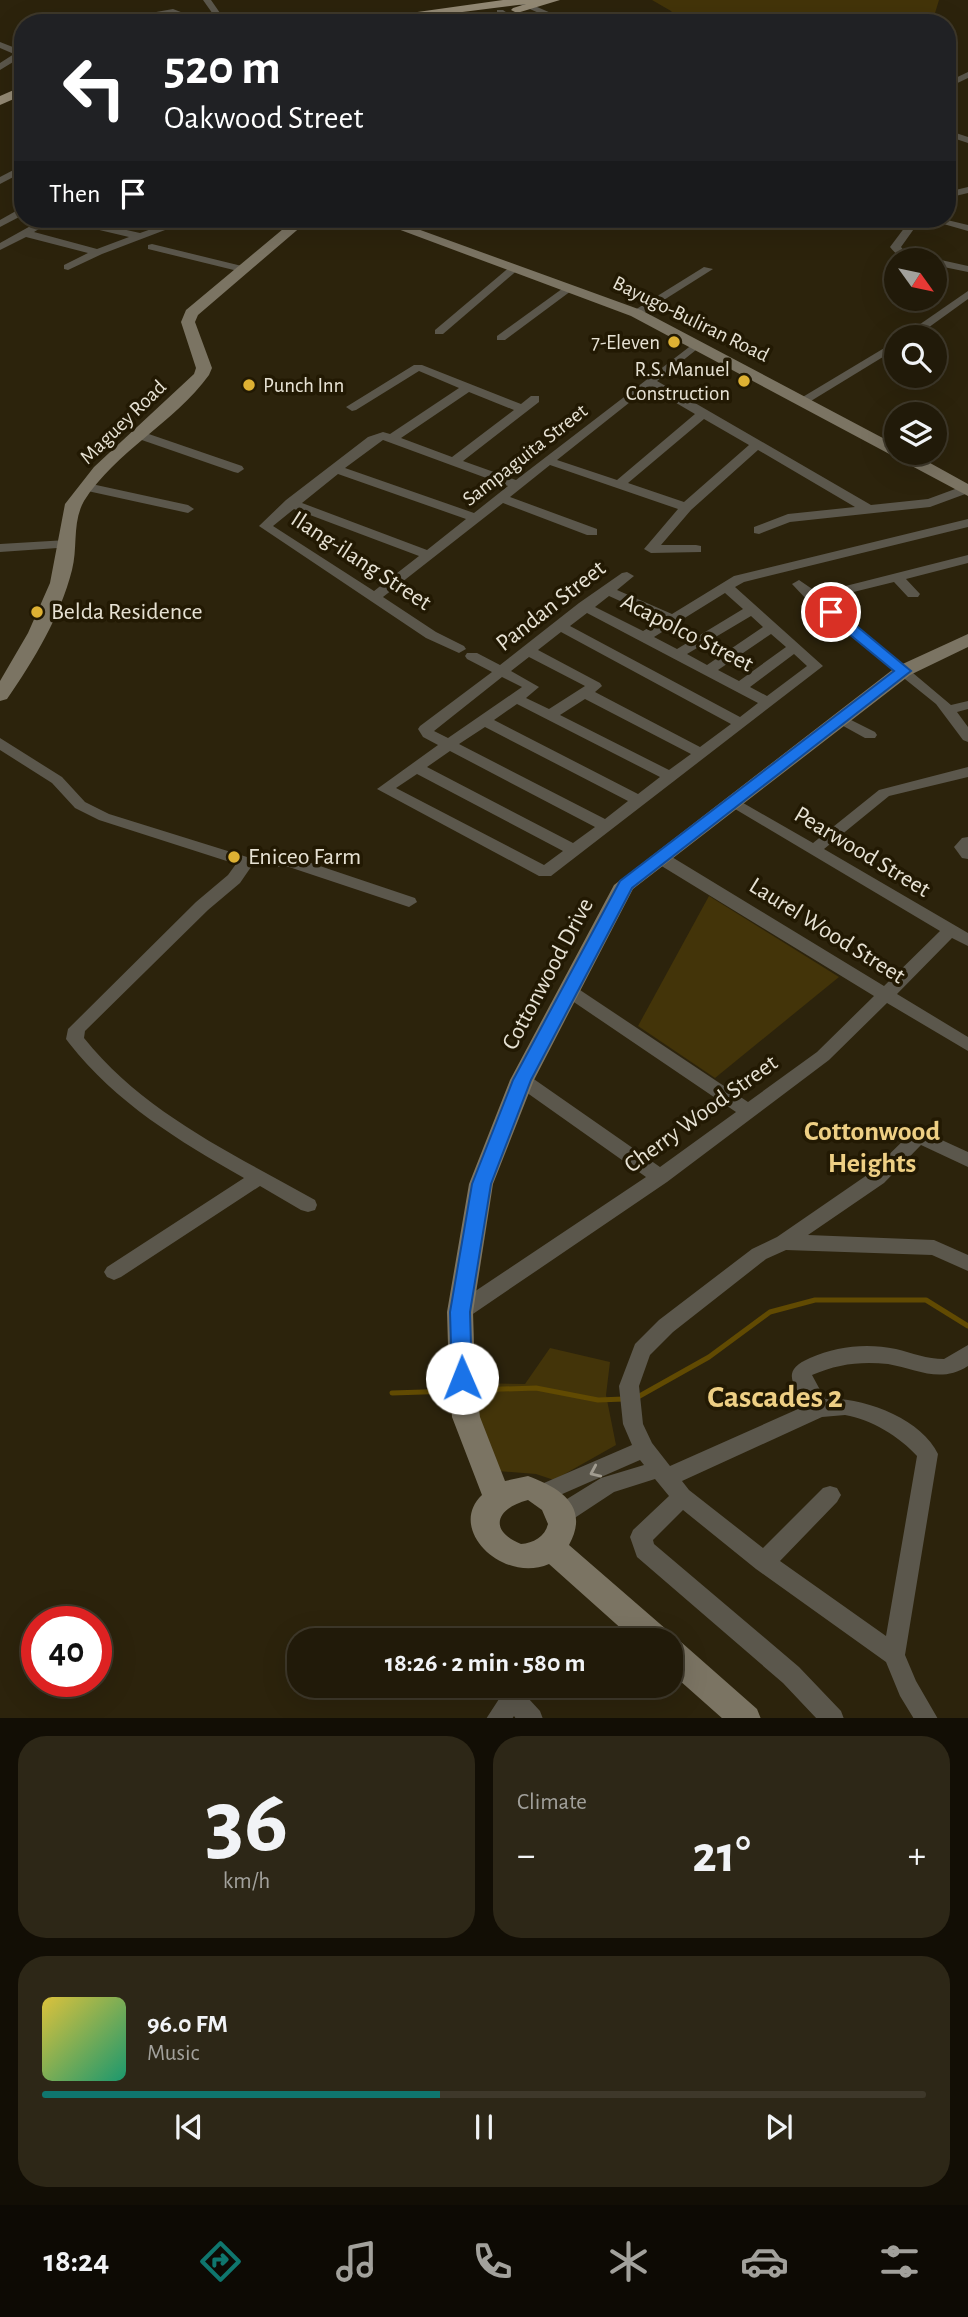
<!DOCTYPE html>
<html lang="en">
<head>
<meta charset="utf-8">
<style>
  :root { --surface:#211a09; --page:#2d2717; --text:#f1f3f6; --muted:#a2a19c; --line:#3e382a; --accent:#0f766e }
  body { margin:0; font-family:"Alegreya Sans",sans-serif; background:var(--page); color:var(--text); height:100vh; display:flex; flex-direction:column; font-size:26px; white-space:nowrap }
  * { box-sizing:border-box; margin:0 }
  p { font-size:23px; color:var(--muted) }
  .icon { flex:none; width:38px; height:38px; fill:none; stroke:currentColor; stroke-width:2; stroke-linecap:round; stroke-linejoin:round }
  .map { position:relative; height:1718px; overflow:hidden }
  .panel { display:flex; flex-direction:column; gap:18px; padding:18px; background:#120e05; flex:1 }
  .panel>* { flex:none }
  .guide { position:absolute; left:14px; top:14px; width:942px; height:214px; border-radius:28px; box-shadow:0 7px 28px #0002,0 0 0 2px var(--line); background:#202124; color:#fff; overflow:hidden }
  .needle { width:46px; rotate:123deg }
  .controls { position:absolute; left:884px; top:248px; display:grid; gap:14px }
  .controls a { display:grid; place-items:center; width:63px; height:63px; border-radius:50%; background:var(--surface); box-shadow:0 7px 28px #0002,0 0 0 2px var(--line); font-size:35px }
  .speed { position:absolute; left:21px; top:1606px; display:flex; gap:14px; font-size:35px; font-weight:700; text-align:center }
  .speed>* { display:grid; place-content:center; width:91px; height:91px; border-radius:50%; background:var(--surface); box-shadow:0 7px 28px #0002,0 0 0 2px var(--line); line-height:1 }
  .speed .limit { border:10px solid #d22; background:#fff; color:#111 }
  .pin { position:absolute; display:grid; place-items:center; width:60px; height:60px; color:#fff; margin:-30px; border:4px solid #fff; border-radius:50%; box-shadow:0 2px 7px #0007 }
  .me { position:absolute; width:77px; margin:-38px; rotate:359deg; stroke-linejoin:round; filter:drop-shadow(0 0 5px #0008) }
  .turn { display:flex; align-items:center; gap:24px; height:147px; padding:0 35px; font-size:32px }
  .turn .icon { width:91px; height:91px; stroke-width:2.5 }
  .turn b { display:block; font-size:49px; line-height:60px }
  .then { display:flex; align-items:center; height:66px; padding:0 35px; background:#0003; gap:14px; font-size:26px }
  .big { font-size:52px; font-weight:700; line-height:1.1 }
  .panel .card { flex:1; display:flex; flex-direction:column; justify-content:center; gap:10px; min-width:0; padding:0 24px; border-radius:28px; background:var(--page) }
  .panel .dial { align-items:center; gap:0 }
  .dial b { font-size:91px; line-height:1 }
  .song { display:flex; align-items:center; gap:21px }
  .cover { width:84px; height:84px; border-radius:10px; background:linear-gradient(135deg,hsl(50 70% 55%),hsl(160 70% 35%)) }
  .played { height:7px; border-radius:4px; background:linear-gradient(90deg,var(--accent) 45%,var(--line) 45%) }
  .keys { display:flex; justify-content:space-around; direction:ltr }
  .heat { display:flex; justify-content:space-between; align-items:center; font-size:38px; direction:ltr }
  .panel .tiles { flex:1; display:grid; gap:18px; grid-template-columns:1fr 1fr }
  .card:last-child { grid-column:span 2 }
  .trip { position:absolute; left:287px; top:1628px; width:396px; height:70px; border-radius:28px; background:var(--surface); box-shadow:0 7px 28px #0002,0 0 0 2px var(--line); font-weight:700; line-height:70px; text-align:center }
  .tab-bar { display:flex; height:112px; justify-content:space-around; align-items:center; background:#0d0a04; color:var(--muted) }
  .tab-bar .icon { width:49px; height:49px }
  .tab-bar .selected { color:var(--accent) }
  .tab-bar b { font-size:32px; color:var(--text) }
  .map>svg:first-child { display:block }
  .green { fill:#433409 }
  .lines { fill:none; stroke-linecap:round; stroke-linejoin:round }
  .stream { stroke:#614a02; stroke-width:5 }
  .street { fill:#5b574c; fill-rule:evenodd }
  .secondary { fill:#7b7463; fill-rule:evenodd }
  .primary { fill:#938974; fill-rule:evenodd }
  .oneway { stroke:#a19c90 }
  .route { fill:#1a73e8; stroke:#114b97; stroke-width:2 }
  .poi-dot { fill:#deb133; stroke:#221903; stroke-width:2.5 }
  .labels { text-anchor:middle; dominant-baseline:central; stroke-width:7; stroke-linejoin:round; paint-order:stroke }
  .far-street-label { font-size:21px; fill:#e7e2d4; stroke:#221903 }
  .far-poi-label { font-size:21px; fill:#e7e2d4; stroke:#221903; text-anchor:end }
  .street-label { font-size:24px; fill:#e7e2d4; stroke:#221903 }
  .poi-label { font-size:24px; fill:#e7e2d4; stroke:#221903; text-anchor:start }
  .quarter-label { font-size:28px; font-weight:bold; fill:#eecf84; stroke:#221903 }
  .near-neighbourhood-label { font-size:32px; font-weight:bold; fill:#eecf84; stroke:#221903 }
</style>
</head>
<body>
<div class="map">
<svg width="968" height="1719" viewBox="0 0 968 1719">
  <rect width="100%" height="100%" fill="#2c230c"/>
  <g class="green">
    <path d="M652 0H939L932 23H681L671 11Z"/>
    <path d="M709 896 839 977 715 1078 638 1026Z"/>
    <path d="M550 1348 610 1362 606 1395 616 1445 554 1480 536 1474 498 1471 482 1442 471 1383 525 1384Z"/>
  </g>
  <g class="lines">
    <g class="stream">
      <path d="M473 1390 536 1388 598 1400 624 1399"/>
      <path d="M392 1393 454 1391"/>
      <path d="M636 1398 709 1357 770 1312 815 1300H926L968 1326"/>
    </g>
    <g class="street">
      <path d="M203 0H211L227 23H183L187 20 172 15 132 20 128 17 173 9 199 19 215 17Z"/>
      <path d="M509 0H521L574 23H562Z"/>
      <path d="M497 10H503L521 23H511L497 14Z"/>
      <path d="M414 19 419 23H410Z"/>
      <path d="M0 42 23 51V56L0 70V63L14 54 0 48Z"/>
      <path d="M968 72V78L947 88V82Z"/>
      <path d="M947 130 968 137V143L947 136Z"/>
      <path d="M23 165V172L0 184V177Z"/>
      <path d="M968 187V193L947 198V192Z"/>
      <path d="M23 207V215L0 227V220Z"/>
      <path d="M43 219H55L34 232 97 249 129 237 61 221 60 219H77L140 233 180 219H194L102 254 68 270 64 269V265L88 253 26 237 0 250V243Z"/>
      <path d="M272 219H284L276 224 271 221Z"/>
      <path d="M911 219H921L901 247 905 252 968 266V272L934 265V261C917 261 901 262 890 247Z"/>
      <path d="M926 219H943L968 225V231Z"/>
      <path d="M152 244 246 267 247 269 242 272 148 249V245Z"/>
      <path d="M511 266 520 268 443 334H435V330Z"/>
      <path d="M704 267 713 269 640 315 630 313Z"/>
      <path d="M566 286 575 288 505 340H497V336Z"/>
      <path d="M968 291V299L914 338H900Z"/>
      <path d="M697 341 703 344 701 346 657 381 871 505 928 499 966 485 968 493 930 507 790 522 759 534 754 533V527L788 514 855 507 758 450 691 510 661 545H696L701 546V552L651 553 644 549 678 509 550 465 510 497 597 529V535H587L503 503 383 597 436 632 464 646 466 649 459 653 426 638 259 526 286 500 368 437 383 432 390 434 459 388 419 371 356 410 352 411 346 407 414 365H422L521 404 531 396H539V402L463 461 516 480ZM649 387 695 414 617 480 557 460ZM469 392 514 410 452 457 401 438ZM704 419 749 445 684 502 628 483ZM383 440 508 486 474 513 345 468ZM338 474 466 519 427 550 302 503ZM294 509 419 556 374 591 273 526Z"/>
      <path d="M896 341V349L806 404H798L796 401Z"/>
      <path d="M140 431 242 466 244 469 238 473 234 472 136 438 134 435Z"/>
      <path d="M87 483 188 505 194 509 188 513 83 490 81 487Z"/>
      <path d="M968 519V527L744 582 735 587 823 666 551 876H539L377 789 438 745 423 737 418 729 420 726 492 672 467 659 465 656 467 653H477L500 665 579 603 622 573 627 572 634 576 617 590 672 614 734 576ZM725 593 743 609 677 649 654 637ZM609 596 662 620 643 631 595 607ZM587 613 758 703 740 717 570 626ZM751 616 763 627 707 665 687 654ZM561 632 731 724 700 747 595 692 602 686 600 683 538 650ZM771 634 786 647 739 681 718 670ZM794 654 807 666 767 696 750 687ZM529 657 585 686 549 709 526 698 539 687 511 671ZM502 677 522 687 448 738 434 731ZM585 699 691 754 669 770 560 715ZM517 704 660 777 638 794 494 720ZM485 727 628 801 605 819 459 744ZM450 751 595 827 573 843 427 767ZM417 774 563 851 544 865 396 788Z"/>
      <path d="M67 540 74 544 72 547 0 552V544Z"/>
      <path d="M968 555V563L906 579 920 594 918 597H908L894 582 825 599 951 705 968 701V709L957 712 968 727V742L963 740 936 704 808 601 792 584 799 580 818 593Z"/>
      <path d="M841 715 875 732 877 735 875 738H865L836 722 834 719 836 716Z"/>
      <path d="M0 738 62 777 85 802 109 814 247 857 296 858 415 898 417 902 409 907 289 867H251L240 883 208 910 85 1031 84 1038C144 1113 233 1154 315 1200L317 1205 315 1210 308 1212 301 1210 260 1186 121 1277 114 1280 107 1277 104 1272 107 1267 244 1178C179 1141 116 1103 69 1043L66 1039 68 1029 196 902 228 875 236 864 99 820 75 808 52 783 0 750Z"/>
      <path d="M968 767V777L889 796 824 849 968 933V946L952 938 897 994 968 1037V1051L887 1003 829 1060 667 1182 467 1318 460 1320 453 1318 450 1312 453 1306 646 1177 516 1085 513 1080 516 1075H528L660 1167 736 1112 562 994 560 990 562 986H574L748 1102 817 1052 874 996 655 862 653 858 655 854H667L884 986 940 931 725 803 733 798 738 800 813 843 879 790Z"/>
      <path d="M968 837V859L962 858 954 847 962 838Z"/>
      <path d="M922 1131 968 1152V1167L921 1145 884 1183 808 1235 934 1240 968 1255V1271L932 1255 786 1250 766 1259 673 1332 650 1355 639 1386 643 1424 652 1443 670 1466 807 1405C793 1384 780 1371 810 1358 837 1346 867 1343 896 1349 912 1353 927 1359 944 1359L968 1345V1366C940 1384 917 1369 888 1364 861 1361 837 1364 812 1375L825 1399C862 1396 922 1419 938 1454L905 1655 916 1681 938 1719H914L900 1696 886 1662 756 1569 683 1510 653 1540 654 1544 799 1667 841 1711 844 1719H817L783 1683 637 1557 630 1537 633 1530 669 1496 655 1479 614 1492 570 1521 562 1523 554 1521 551 1514 554 1507 601 1478 644 1465 640 1460 544 1502 537 1500 533 1493 537 1486 632 1445 623 1424 619 1386 635 1344 659 1320 752 1249 777 1237 870 1173 909 1135ZM845 1415C871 1419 900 1437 917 1456L886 1636 780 1561 837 1502 841 1495 837 1488 830 1486 823 1488 763 1548 689 1490 682 1481 822 1417Z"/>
      <path d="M461 1629 469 1632 473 1640H450L453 1632Z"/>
      <path d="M490 1685H516L540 1711 543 1719H516L514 1716 512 1719H486L499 1699Z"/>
    </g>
    <g class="secondary">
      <path d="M295 219H310L198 315 195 322 212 368 209 375C174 423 116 451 84 501 72 522 78 547 72 570 60 617 34 660 7 699L0 701V681L28 633 50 583 65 504 94 467 194 374 196 368 181 322 186 310Z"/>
      <path d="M371 219H390L641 310 896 445V453H912L968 484V496L631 316Z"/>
      <path d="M968 634V647L910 675 633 889 534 1080 493 1184 473 1312 475 1378 480 1417 505 1481 528 1476C561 1488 590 1507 569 1545L667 1630 670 1638 681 1642 757 1709 761 1719H723L670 1672V1640H634L549 1564C503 1584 446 1529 482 1495L452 1417 449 1378 447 1312 469 1184 510 1080 614 885 896 667ZM528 1500 542 1510 548 1524C545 1537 533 1543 521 1544 487 1530 497 1508 528 1500Z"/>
    </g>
    <g class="primary">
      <path d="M503 0H560L517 13 511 10 513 8 526 4 375 23H339Z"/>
      <path d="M23 86V95L0 105V96Z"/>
    </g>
  </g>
  <defs><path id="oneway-chevron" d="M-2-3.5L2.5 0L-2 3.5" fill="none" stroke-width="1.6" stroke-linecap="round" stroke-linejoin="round" transform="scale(1.75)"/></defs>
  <use class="oneway" href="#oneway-chevron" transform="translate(595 1472) rotate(156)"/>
  <path class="route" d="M826 609H836L911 671 632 888 531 1080 491 1184 470 1312 472 1378 469 1384 462 1386 455 1384 452 1378 450 1312 472 1184 513 1080 620 881 894 671 826 615Z"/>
  <g class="poi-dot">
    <circle cx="674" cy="342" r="7"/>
    <circle cx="744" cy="381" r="7"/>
    <circle cx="249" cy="385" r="7"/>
    <circle cx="37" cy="612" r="7"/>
    <circle cx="234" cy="857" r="7"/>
  </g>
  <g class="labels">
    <g class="far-street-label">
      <text transform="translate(691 319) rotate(26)">Bayugo-Buliran Road</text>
      <text transform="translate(123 422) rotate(-44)">Maguey Road</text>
      <text transform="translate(525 455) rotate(-38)">Sampaguita Street</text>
    </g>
    <g class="far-poi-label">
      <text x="660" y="342">7-Eleven</text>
      <text x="730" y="369">R.S. Manuel<tspan x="730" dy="24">Construction</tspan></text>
      <text x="263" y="385" text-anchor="start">Punch Inn</text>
    </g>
    <g class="street-label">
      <text transform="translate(361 561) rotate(33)">Ilang-ilang Street</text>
      <text transform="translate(551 606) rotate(-38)">Pandan Street</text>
      <text transform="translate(687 633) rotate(27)">Acapolco Street</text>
      <text transform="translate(862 852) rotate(31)">Pearwood Street</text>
      <text transform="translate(827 931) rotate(32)">Laurel Wood Street</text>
      <text transform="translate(548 974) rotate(-62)">Cottonwood Drive</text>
      <text transform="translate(701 1114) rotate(-36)">Cherry Wood Street</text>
    </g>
    <g class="poi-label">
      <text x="51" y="612">Belda Residence</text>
      <text x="248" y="857">Eniceo Farm</text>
    </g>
    <g class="quarter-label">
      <text x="872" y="1132">Cottonwood<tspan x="872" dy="32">Heights</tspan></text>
    </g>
    <g class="near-neighbourhood-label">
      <text x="775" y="1397">Cascades 2</text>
    </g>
  </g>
</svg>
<div class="controls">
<a><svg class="needle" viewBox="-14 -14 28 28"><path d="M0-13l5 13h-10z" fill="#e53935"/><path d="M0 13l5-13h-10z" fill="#a2a19c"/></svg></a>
<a><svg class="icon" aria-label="search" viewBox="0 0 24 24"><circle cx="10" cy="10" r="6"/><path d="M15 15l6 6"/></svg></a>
<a><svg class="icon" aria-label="layers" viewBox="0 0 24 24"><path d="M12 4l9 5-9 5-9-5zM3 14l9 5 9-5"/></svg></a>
</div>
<div class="speed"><div class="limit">40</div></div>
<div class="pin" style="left:831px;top:612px;background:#d93025"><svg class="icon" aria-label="arrive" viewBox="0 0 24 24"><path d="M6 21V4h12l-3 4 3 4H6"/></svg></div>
<svg class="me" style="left:462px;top:1378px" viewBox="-20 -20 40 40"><circle r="19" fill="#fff"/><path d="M0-13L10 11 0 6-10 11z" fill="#1a73e8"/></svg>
<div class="trip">18:26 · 2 min · 580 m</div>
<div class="guide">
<div class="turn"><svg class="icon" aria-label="left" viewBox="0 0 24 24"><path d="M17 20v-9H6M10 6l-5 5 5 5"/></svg><div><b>520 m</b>Oakwood Street</div></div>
<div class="then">Then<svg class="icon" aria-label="arrive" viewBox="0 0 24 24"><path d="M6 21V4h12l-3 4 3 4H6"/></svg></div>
</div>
</div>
<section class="panel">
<div class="tiles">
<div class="card dial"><b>36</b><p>km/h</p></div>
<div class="card"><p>Climate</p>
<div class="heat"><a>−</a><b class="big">21°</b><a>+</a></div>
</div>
<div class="card">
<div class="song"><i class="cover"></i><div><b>96.0 FM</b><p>Music</p></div></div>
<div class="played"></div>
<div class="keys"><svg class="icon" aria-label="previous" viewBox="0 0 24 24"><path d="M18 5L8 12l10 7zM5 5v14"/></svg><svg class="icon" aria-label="pause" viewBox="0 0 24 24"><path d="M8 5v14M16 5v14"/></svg><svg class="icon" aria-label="next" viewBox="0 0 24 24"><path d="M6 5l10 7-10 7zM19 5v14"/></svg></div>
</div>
</div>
</section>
<nav class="tab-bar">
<b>18:24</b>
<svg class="icon selected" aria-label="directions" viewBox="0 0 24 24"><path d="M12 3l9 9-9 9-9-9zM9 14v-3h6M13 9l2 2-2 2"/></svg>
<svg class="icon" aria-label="music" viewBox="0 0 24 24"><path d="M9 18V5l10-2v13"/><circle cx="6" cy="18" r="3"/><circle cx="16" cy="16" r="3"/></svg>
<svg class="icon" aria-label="phone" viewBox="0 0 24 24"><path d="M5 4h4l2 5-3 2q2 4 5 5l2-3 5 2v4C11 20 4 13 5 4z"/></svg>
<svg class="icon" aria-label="climate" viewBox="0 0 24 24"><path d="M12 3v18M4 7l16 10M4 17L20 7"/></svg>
<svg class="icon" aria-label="car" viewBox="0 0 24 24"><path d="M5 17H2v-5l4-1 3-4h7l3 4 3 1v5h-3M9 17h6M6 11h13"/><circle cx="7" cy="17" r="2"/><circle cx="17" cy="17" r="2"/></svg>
<svg class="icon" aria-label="filters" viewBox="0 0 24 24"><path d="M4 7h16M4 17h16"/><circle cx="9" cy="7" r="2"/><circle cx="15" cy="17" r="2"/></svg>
</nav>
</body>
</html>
